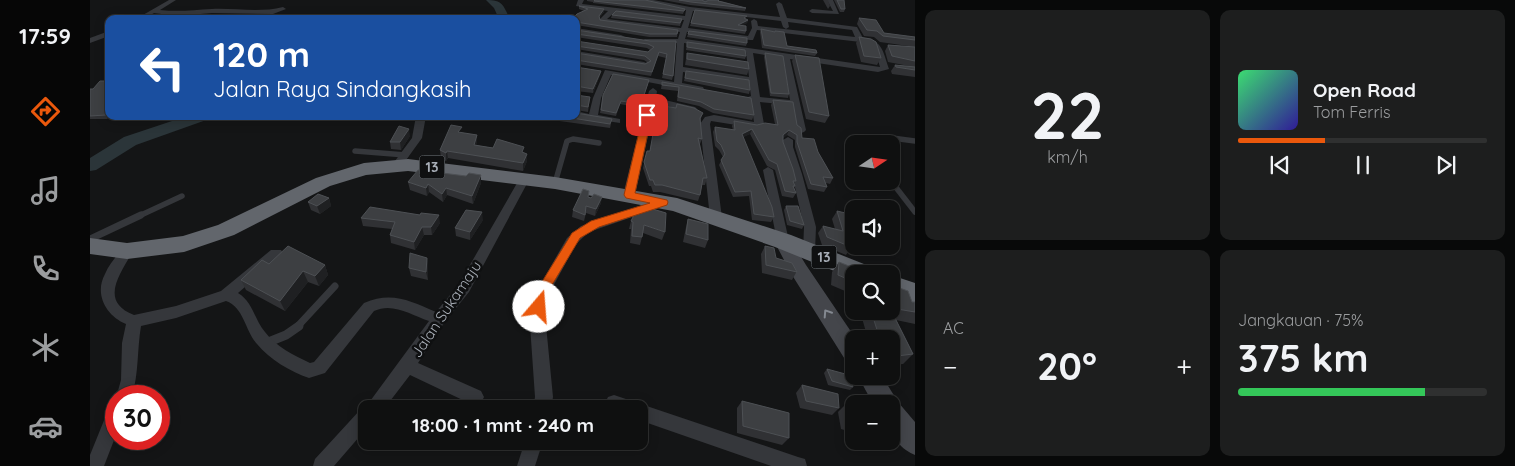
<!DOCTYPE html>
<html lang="id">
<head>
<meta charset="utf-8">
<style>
  :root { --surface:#0f1010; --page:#1d1e1e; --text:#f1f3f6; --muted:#9b9d9f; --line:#2f3030; --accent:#ea580c }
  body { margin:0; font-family:Quicksand,sans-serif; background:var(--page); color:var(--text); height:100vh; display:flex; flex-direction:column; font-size:19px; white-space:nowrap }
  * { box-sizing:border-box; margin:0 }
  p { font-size:16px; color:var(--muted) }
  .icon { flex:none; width:28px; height:28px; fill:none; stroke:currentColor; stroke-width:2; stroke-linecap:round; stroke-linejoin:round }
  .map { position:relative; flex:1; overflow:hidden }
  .sheet { display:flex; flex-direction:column; gap:10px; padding:10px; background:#080909; width:600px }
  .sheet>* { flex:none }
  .banner { position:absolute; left:15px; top:15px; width:475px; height:105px; border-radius:10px; box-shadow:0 2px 12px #0003,0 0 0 1px var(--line); background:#1a4fa0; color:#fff; overflow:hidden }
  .needle { width:32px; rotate:77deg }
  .buttons { position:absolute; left:755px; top:135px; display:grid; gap:10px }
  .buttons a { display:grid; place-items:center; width:55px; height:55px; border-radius:10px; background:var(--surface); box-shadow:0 2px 12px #0003,0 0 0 1px var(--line); font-size:25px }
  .speed { position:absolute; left:15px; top:385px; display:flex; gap:10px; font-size:25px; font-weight:700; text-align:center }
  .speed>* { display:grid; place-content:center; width:65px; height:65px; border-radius:50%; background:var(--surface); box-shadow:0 2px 12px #0003,0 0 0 1px var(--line); line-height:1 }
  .speed .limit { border:8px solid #d22; background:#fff; color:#111 }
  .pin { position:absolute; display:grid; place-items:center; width:42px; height:42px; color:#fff; margin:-21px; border-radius:10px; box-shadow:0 2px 8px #0006 }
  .me { position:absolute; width:55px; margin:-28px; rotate:18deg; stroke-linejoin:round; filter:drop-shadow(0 0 4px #0008) }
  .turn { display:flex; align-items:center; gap:18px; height:105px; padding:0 25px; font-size:22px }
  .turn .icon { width:65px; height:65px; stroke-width:2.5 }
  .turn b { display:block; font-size:35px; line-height:42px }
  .big { font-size:38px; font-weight:700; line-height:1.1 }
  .sheet .widget { flex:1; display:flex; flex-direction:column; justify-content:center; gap:8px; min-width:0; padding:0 18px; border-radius:10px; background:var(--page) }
  .sheet .dial { align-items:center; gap:0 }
  .dial b { font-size:65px; line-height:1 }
  .song { display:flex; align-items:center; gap:15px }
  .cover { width:60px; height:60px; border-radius:8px; background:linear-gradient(135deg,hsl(140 70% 55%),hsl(250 70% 35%)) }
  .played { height:5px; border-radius:2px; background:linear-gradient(90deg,var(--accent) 35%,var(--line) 35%) }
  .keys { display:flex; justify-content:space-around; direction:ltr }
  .heat { display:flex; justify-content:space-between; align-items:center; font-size:28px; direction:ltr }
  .charge { height:8px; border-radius:4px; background:linear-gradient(90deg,#34c759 75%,var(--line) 0) }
  .sheet .tiles { flex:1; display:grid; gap:10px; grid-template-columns:repeat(2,1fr) }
  .trip { position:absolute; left:268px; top:400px; width:290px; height:50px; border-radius:10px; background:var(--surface); box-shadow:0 2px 12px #0003,0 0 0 1px var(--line); font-weight:700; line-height:50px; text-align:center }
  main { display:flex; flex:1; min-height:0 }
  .menu { display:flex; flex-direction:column; width:90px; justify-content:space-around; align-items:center; background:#060606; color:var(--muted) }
  .menu .icon { width:35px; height:35px }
  .menu .on { color:var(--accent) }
  .menu b { font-size:22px; color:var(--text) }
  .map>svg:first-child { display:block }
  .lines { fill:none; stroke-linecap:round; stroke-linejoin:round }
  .river { fill:#2b3539; fill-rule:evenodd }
  .lane-far2 { stroke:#35373b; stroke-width:5.5 }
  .lane-far1 { stroke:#35373b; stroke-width:7 }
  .lane { stroke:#35373b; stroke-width:9 }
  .street { fill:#35373b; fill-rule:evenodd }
  .secondary { fill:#44464b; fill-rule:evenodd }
  .highway { fill:#62666c; fill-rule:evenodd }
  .wall { fill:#303134 }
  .shaded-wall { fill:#1f2022 }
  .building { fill:#3d3f42; stroke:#4d5054 }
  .oneway { stroke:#848991 }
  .route { fill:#ea580c; stroke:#983908 }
  .labels { text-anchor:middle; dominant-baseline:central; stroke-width:5; stroke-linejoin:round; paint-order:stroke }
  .shield { fill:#0f1011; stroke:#797e84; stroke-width:1 }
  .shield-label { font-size:14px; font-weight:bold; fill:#a7adb6 }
  .street-label { font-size:15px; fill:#a7adb6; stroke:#0f1011 }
</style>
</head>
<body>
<main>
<nav class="menu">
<b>17:59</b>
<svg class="icon on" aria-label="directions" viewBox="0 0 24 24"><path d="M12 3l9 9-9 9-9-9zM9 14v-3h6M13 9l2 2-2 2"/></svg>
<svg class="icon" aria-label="music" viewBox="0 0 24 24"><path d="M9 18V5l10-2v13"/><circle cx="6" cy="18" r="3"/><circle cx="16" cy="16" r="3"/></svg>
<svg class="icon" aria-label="phone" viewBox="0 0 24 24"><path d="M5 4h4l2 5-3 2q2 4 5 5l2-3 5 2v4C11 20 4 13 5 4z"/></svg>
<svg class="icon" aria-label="climate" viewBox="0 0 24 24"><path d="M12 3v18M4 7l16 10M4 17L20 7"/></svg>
<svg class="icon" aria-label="car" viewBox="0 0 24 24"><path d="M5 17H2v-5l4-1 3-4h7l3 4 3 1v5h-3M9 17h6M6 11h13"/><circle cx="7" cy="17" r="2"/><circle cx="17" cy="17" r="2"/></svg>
</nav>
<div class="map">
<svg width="825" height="466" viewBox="0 0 825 466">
  <rect width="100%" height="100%" fill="#141516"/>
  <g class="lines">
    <g class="river">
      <path d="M396 0C413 0 413 5 420 19H409L404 8Z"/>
      <path d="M97 116H121L119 119 46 145 6 170 0 171V158L34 137Z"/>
    </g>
    <g class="lane-far2">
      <path d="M782 144 802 138 825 141"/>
      <path d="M265 151 316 155"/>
      <path d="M801 181 825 212"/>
      <path d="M465 183 477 141 483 139 509 143"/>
      <path d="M49 216 92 196"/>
    </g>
    <g class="lane-far1">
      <path d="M0 239 51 215"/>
      <path d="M207 327 245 286"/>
    </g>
    <path class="lane" d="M176 343 196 335 209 326"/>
    <g class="street">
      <path d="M79 0H86L70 10C88 12 104 10 122 9 145 8 170 13 193 7L196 9 183 14 122 13 87 16 64 13 54 19H46Z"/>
      <path d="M488 0H494L492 4 595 16 596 10 550 0H563L600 7 690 17 686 4 689 2 692 4 697 18 767 27 773 38C793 40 793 52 799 69L788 72 700 59 716 130 714 132 711 133 706 130 701 105 670 102 674 124 665 128 621 121 620 124 632 218 626 222 620 218 610 124 615 117 624 115 664 122 661 101 655 98 661 96 659 82 593 72 592 83 613 87 614 89 610 92 521 75 511 98 508 115 530 119V123L484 116H486V111L499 114 503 98 515 70 584 82 587 43H555L551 41 555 39H588L590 32 510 21V19L518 11 486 6ZM603 11 691 21 693 27 696 29 699 27 698 22 762 30 765 37 668 26 667 21 664 19 661 21 662 28 658 36 598 28ZM525 12 594 20 591 28 517 19ZM667 30 779 43 784 47 790 67 595 39 597 32 660 40H663ZM594 43 656 52 659 77 593 67ZM663 53 693 58 700 100 670 97Z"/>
      <path d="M607 0H617L618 1 615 3Z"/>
      <path d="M737 0H743L749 14 722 13 719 11 722 9 743 11Z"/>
      <path d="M480 14 485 15 483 19H476Z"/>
      <path d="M486 28 531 35 535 37 531 39 486 32Z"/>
      <path d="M19 31V36L0 43V38Z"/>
      <path d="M486 51 554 62 558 64 554 66 486 55Z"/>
      <path d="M563 88 567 91 566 98 605 107 607 109 602 112 565 103 545 195 539 199 533 195 559 91Z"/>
      <path d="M326 116H336L332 138 311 167H303L302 165 322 138Z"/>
      <path d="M698 137 703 140V147L712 174 726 227 725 251 724 254H714L713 251 714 227 702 174 693 147V140Z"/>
      <path d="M678 167 683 170 699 241 697 244H689L687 241 673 170Z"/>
      <path d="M435 175 440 178 379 292 354 323 328 363 391 391 394 397 391 403 385 405 379 403 320 375 294 409H276V429L244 466H223L225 459 270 410 275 408 339 321C321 315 303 302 284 311L235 373 219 378C201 372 179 359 167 344 155 331 154 307 136 301L86 318 51 326C47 349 49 373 42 396L26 398 31 380 32 343 36 324C16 316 4 294 15 274 19 264 27 256 32 248H42L43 251C31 273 8 301 44 315L86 306 131 291 181 250H191L193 253 191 256 148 293C163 302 164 319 175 332 186 347 204 355 220 363L224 362 274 303C302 291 320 301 346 312L369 284 430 178Z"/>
      <path d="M573 198 579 202 577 205 499 232 486 244 459 294 456 325 463 397 461 409H443L445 397 440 325 445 294 477 238 491 226Z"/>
      <path d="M524 395 708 457 715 459 717 466H681L549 420V409H518L515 403 518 397Z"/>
      <path d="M26 405V435L14 466H0V455L17 413 20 407Z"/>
      <path d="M435 441H453L445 466H427Z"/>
    </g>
    <g class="secondary">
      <path d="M693 235 699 237 716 265 766 339H764V363L756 361 702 275 684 241 687 237Z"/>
      <path d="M768 376H792L808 402 825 422V455C801 445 801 426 801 404H783Z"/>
    </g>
    <g class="highway">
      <path d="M318 159 465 177 587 198 701 235 784 268 787 274H764V279L685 247 583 211 465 189 318 171 276 175 240 186 144 235 94 252 37 259 0 254V238L37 243 93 236 128 225 226 178 274 163Z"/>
      <path d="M801 275 825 283V304L801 295Z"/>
    </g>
  </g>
  <g class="wall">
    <path d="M497 0H555L595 9 593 14 503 3V2L497 1Z"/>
    <path d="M573 0H612L615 2 631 1 656 8 655 11 600 5Z"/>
    <path d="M733 0H738L740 6 738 9Z"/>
    <path d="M744 0H754L755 9 754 12H750Z"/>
    <path d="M489 6 514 12 509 18 510 20 588 30 587 37H559L486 25V19L494 11 489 9Z"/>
    <path d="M605 10 658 20 657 23 652 25 656 31 655 34 600 26Z"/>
    <path d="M522 15 592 19 590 26 521 18Z"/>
    <path d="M769 18 794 33 825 37V47L790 42 784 37 774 36 767 24Z"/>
    <path d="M671 29 684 32 685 31 697 46 727 53 725 56 672 48 670 32Z"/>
    <path d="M486 30 560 41H586L583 76 582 80 572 78 576 58 568 56 561 76 486 64V53L555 64 557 62 554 60 486 49V41L558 52 560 50 557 48 486 37Z"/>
    <path d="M599 31 657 43 656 46 597 37Z"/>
    <path d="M769 37 791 58 787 65 771 62 766 43Z"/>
    <path d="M597 42 656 56 655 59 596 50Z"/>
    <path d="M798 45 825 47V77L802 74 801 71 805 65 819 66 798 62 795 51Z"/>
    <path d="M597 53 659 69 657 75 595 65Z"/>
    <path d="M675 53 699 94 698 98 680 96 674 57Z"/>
    <path d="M705 55 739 116 735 123 716 119 702 61Z"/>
    <path d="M486 67 511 71 510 75 503 93 486 91Z"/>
    <path d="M596 71 660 90 659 94 594 81Z"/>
    <path d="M572 82 661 98 664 115 662 120 623 113 609 106 587 101 588 91 571 89Z"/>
    <path d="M558 84 550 108 530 104 526 116 510 113 513 95Z"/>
    <path d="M0 89H3L18 119H0Z"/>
    <path d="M486 95 500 97 498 112 486 110Z"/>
    <path d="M683 100 707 125 712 138 728 152 743 178 740 184 736 183 737 187 734 192 718 189 705 147V140L697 135 693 138V142L706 181 704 184 705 186 704 188 706 193 703 198 692 196 685 170 677 166 660 134 653 137 684 217 681 222 662 220 659 196 643 197 629 165 633 157 629 150 625 146 623 132 625 127 643 130 642 126 644 121 667 125 685 124 681 105Z"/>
    <path d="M587 104 613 113 610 121 612 139 610 144 617 178 615 185H612L610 195 608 201 570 192H563L561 186H559L553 168 557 151H560L568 105 586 108Z"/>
    <path d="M455 116H486L521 124 520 128 455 119Z"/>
    <path d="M372 133 387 135 386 145 434 153 437 161 433 171 358 158 356 161 351 158 350 150Z"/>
    <path d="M320 136 311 150 301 149 300 142Z"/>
    <path d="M391 175V183L383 204 357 195 353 202 339 192 337 196 320 190 318 182 376 176Z"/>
    <path d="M498 197 511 203 505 216 496 213 494 221 482 217 483 210Z"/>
    <path d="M239 198 241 206 230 214 221 210 218 202Z"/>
    <path d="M696 206 714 225 712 229 697 225 694 210Z"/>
    <path d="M747 211 764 215V246H779L774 253 759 250 756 255 732 245 728 233 733 226 745 229 742 219Z"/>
    <path d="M330 215 350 223 342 235H334L325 250 301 243 300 235 302 229 273 226 271 218Z"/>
    <path d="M598 219 618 240 615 248 593 242 596 227Z"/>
    <path d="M393 220 380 240 366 236 365 228Z"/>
    <path d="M541 221 575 232 572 240 553 233 550 245 540 243 541 229H539Z"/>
    <path d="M675 246 686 258 707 271 702 280 672 273 671 254Z"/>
    <path d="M337 258 338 266V280L321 276 319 268Z"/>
    <path d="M749 262 764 274V295L756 300 755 291 741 285 742 272Z"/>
    <path d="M179 264 235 265 238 275 229 286 218 282 195 311 156 290 151 280Z"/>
    <path d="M801 285 822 302H825V325V324L806 320 823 354 813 364 801 365V339H778L770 311H801Z"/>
    <path d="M737 369 763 387 760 390 738 385 734 373Z"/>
    <path d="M712 385 749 408 742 415 710 408 706 393Z"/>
    <path d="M652 401 699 438 692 445 647 433V408Z"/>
    <path d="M755 405 764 407V433L751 429 748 412Z"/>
  </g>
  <g class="shaded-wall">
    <path d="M514 9V12L508 19 509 16Z"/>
    <path d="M658 20 657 23 648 28V25Z"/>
    <path d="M511 71 510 75 503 93V89Z"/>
    <path d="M19 113V116H21L18 119 16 115Z"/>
    <path d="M319 129 320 136 311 150 310 142Z"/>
    <path d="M662 129 660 134 650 139 652 134Z"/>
    <path d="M699 130 697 135 691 140 693 135Z"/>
    <path d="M387 135V143L384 152V145Z"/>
    <path d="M357 151 358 158 356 161V153Z"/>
    <path d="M437 154V161L433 171V163Z"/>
    <path d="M391 175V183L383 204 382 196Z"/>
    <path d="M338 184 339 192 337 196 336 188Z"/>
    <path d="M356 188 357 195 353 202 352 194Z"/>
    <path d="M512 197 511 203 505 216 506 209Z"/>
    <path d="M239 198 241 206 230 214 227 206Z"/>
    <path d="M392 212 393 220 380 240V232Z"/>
    <path d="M349 215 350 223 342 235 341 227Z"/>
    <path d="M332 227 334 235 325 250 324 242Z"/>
    <path d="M337 258 338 266V280L336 272Z"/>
    <path d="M235 265 238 275 229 286 225 276Z"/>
    <path d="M213 271 218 282 195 311 190 301Z"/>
    <path d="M764 290V295L756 300Z"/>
  </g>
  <g class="building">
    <path d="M505 0H555L595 9 594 11 504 1Z"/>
    <path d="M589 0H612L615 2 619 0H629L628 1 656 8 601 2Z"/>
    <path d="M747 0H754L755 9H751Z"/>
    <path d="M489 6 514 9 509 16 510 20 588 30 587 34H560L486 22V19H482L487 14 498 9Z"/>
    <path d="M605 10 657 16 654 18 658 20 648 25 656 26V31L601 23Z"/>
    <path d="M526 11 592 19 590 23 522 15Z"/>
    <path d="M769 18 786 20 794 33 825 37V40L793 36 787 31 777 30Z"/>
    <path d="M671 29 685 32V31L694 32 697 46 726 50 727 53 674 45Z"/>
    <path d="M486 30 560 41H586L583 76 573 74 577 54 569 52 562 72 486 60V53L555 64 561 61 555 56 486 46V41L558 52 564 47 558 44 486 34Z"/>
    <path d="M599 31 657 38V43L598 34Z"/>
    <path d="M769 37 781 39 786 42 791 58 774 56Z"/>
    <path d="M597 42 655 50 656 56 597 47Z"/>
    <path d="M798 45 825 47V61L802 56Z"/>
    <path d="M597 53 658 62 659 69 597 59Z"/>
    <path d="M675 53 693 56 699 94 681 93Z"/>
    <path d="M705 55 729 58 739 116 719 112Z"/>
    <path d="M805 65 825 67V70L806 67Z"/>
    <path d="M486 67 511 71 503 89 486 86Z"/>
    <path d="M596 71 659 80 660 90 595 78Z"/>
    <path d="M523 74 559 80 551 104 531 101 526 113 511 110 513 95Z"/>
    <path d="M10 81H19V113L16 115 0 116V89H3Z"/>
    <path d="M572 82 661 98 664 115 624 109 611 102 588 97 589 87 572 85Z"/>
    <path d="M486 95 500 97 498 107 486 105Z"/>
    <path d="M683 100 703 102 707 125 711 128 712 138 724 139 728 152 743 178 733 177 737 187 721 184 707 142V135L699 130 693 135V142L703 169 706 181H703L705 186H703L706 193 695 191 687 164 679 160 662 129 652 134 682 207 684 217 664 214 661 191 645 192 631 160 635 154 631 145 627 141 625 127 645 130 644 121 667 125 675 123 688 125Z"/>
    <path d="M587 104 604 108 613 113 610 118 612 139 608 138 617 178H613L610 195 572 185H565L563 180H560L554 162 557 151H560L568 105 586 108Z"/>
    <path d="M486 113 522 119 520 124 469 116H486Z"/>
    <path d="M361 125 372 127 368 132 387 135 384 145 403 148 407 139 434 147 432 152 437 154 433 163 357 151 356 153 350 150Z"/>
    <path d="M309 126 319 129 310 142H300Z"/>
    <path d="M328 170 376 176 379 173 391 175 382 196 356 188 352 194 338 184 336 188 318 182Z"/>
    <path d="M493 189 499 191 498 197 501 198 504 194 512 197 506 209 496 206 495 215 483 210Z"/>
    <path d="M228 194 239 198 227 206 218 202Z"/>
    <path d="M696 206H708L714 225 700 221Z"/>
    <path d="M280 207 330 215 331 213 349 215 341 227H332L324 242 300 235 305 222 271 218Z"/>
    <path d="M556 207 576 213 575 232 554 225 552 237 542 236 543 222 541 221 546 211Z"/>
    <path d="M376 210 392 212 380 232 365 228Z"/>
    <path d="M747 211 764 215V242H761V247L737 237 733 226 753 231Z"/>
    <path d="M598 219 618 224V240L596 234Z"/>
    <path d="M198 246 235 265 225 276 213 271 190 301 151 280 172 260 179 264Z"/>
    <path d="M675 246 684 248 686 258 702 263 707 272 676 265Z"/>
    <path d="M320 253 337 258 336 272 319 268Z"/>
    <path d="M749 262 771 271 773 269 779 272V274H764V289L762 281 748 275Z"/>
    <path d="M801 285 818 291 822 302H825V312L801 308Z"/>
    <path d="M801 310 823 354 807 356 801 352V339H790L781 311H801Z"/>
    <path d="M737 369 759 375 763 387 742 381Z"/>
    <path d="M712 385 748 394 749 408 716 401Z"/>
    <path d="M652 401 699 413V438L653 426Z"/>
    <path d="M755 405 764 407V424L759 422Z"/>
  </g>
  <defs><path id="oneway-chevron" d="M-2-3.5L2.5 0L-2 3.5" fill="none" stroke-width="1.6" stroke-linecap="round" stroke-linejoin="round" transform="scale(1.25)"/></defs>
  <use class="oneway" href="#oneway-chevron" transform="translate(737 313) rotate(-123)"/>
  <path class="route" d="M557 112 562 115 545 193 577 200 578 202 577 205 509 227 490 238 462 285 454 311 449 313 444 311 442 307 450 285 482 233 501 221 560 203 536 198 534 195 553 115Z"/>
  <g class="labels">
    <g class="shield">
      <rect x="329.5" y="155.5" width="25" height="23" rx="4"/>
      <rect x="721.5" y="245.5" width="25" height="23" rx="4"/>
    </g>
    <g class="shield-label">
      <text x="342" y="167">13</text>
      <text x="734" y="257">13</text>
    </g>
    <g class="street-label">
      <text transform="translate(356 309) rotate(-56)">Jalan Sukamaju</text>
    </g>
  </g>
</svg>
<div class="buttons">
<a><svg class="needle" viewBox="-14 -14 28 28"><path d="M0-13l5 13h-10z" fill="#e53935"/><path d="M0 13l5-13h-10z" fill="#9b9d9f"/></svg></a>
<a><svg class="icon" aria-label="sound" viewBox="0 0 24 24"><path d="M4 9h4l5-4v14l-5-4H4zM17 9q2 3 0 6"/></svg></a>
<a><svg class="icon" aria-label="search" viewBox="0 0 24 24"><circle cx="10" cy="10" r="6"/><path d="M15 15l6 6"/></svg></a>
<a>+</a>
<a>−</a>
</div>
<div class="speed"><div class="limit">30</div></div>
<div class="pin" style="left:557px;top:115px;background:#d93025"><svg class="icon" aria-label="arrive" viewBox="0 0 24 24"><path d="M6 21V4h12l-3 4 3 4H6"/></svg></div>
<svg class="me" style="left:449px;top:307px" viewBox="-20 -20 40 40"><circle r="19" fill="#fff"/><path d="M0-13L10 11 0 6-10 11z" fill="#ea580c"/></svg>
<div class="trip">18:00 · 1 mnt · 240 m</div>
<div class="banner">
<div class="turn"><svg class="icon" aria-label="left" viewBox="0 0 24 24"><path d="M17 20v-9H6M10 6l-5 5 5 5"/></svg><div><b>120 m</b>Jalan Raya Sindangkasih</div></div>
</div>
</div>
<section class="sheet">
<div class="tiles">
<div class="widget dial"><b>22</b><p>km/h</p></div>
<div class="widget">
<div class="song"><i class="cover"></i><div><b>Open Road</b><p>Tom Ferris</p></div></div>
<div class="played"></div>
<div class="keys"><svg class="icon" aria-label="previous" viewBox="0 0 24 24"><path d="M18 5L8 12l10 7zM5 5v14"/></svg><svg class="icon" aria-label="pause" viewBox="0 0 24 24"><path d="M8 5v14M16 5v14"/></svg><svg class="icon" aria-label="next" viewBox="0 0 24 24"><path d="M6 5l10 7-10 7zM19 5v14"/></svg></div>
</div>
<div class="widget"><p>AC</p>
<div class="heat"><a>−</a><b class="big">20°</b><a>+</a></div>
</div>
<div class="widget"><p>Jangkauan · 75%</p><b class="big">375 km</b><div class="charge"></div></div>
</div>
</section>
</main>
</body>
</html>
